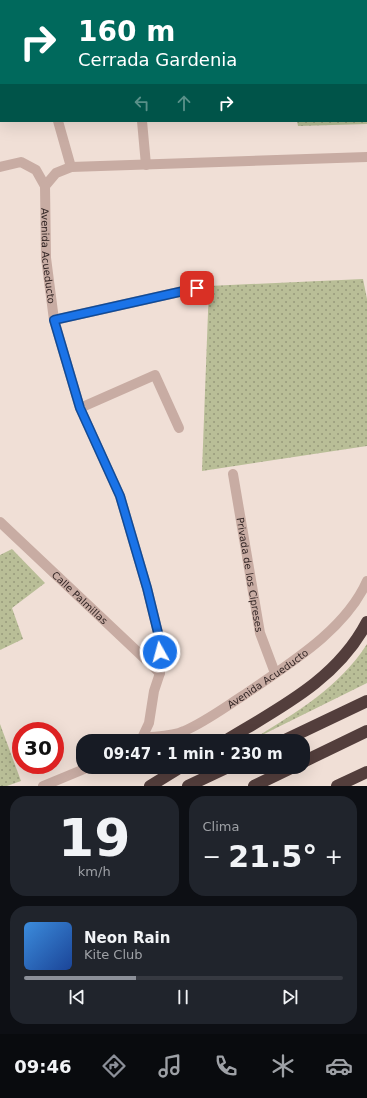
<!DOCTYPE html>
<html lang="es">
<head>
<meta charset="utf-8">
<style>
  :root { --surface:#171b24; --page:#20242c; --text:#f1f3f6; --muted:#9ea1a6; --line:#363941; --accent:#8c9099 }
  body { margin:0; font-family:"DejaVu Sans",sans-serif; background:var(--page); color:var(--text); height:100vh; display:flex; flex-direction:column; font-size:15px; white-space:nowrap }
  * { box-sizing:border-box; margin:0 }
  p { font-size:13px; color:var(--muted) }
  .icon { flex:none; width:22px; height:22px; fill:none; stroke:currentColor; stroke-width:2; stroke-linecap:round; stroke-linejoin:round }
  .map { position:relative; height:786px; overflow:hidden }
  .panel { display:flex; flex-direction:column; gap:10px; padding:10px; background:#0d0f14; flex:1 }
  .panel>* { flex:none }
  .hud { position:absolute; left:0px; top:0px; width:367px; height:122px; box-shadow:0 4px 16px #0002; background:#00695c; color:#fff; overflow:hidden }
  .speed { position:absolute; left:12px; top:722px; display:flex; gap:8px; font-size:20px; font-weight:700; text-align:center }
  .speed>* { display:grid; place-content:center; width:52px; height:52px; border-radius:50%; background:var(--surface); box-shadow:0 4px 16px #0002; line-height:1 }
  .speed .limit { border:6px solid #d22; background:#fff; color:#111 }
  .pin { position:absolute; display:grid; place-items:center; width:34px; height:34px; color:#fff; margin:-17px; border-radius:8px; box-shadow:0 2px 6px #0006 }
  .me { position:absolute; width:44px; margin:-22px; rotate:353deg; stroke-linejoin:round; filter:drop-shadow(0 0 3px #0008) }
  .turn { display:flex; align-items:center; gap:14px; height:84px; padding:0 12px; font-size:18px }
  .turn .icon { width:52px; height:52px; stroke-width:2.5 }
  .turn b { display:block; font-size:28px; line-height:34px }
  .lanes { display:flex; align-items:center; height:38px; padding:0 12px; background:#0003; justify-content:center; gap:20px; direction:ltr }
  .lanes .off { opacity:.35 }
  .big { font-size:30px; font-weight:700; line-height:1.1 }
  .panel .card { flex:1; display:flex; flex-direction:column; justify-content:center; gap:6px; min-width:0; padding:0 14px; border-radius:16px; background:var(--page) }
  .panel .dial { align-items:center; gap:0 }
  .dial b { font-size:52px; line-height:1 }
  .song { display:flex; align-items:center; gap:12px }
  .cover { width:48px; height:48px; border-radius:6px; background:linear-gradient(135deg,hsl(210 70% 55%),hsl(220 70% 35%)) }
  .played { height:4px; border-radius:2px; background:linear-gradient(90deg,var(--accent) 35%,var(--line) 35%) }
  .keys { display:flex; justify-content:space-around; direction:ltr }
  .heat { display:flex; justify-content:space-between; align-items:center; font-size:22px; direction:ltr }
  .panel .tiles { flex:1; display:grid; gap:10px; grid-template-columns:1fr 1fr }
  .card:last-child { grid-column:span 2 }
  .trip { position:absolute; left:76px; top:734px; width:234px; height:40px; border-radius:16px; background:var(--surface); box-shadow:0 4px 16px #0002; font-weight:700; line-height:40px; text-align:center }
  .tabs { display:flex; height:64px; justify-content:space-around; align-items:center; background:#090b0e; color:var(--muted) }
  .tabs .icon { width:28px; height:28px }
  .tabs .current { color:var(--accent) }
  .tabs b { font-size:18px; color:var(--text) }
  .map>svg:first-child { display:block }
  .grass { fill:url(#grass-dots) }
  .lines { fill:none; stroke-linecap:round; stroke-linejoin:round }
  .minor { stroke:#c8aca3; stroke-width:10 }
  .highway { stroke:#533e3c; stroke-width:12 }
  .route-casing { stroke:#114b97; stroke-width:10 }
  .route { stroke:#1a73e8; stroke-width:7 }
  .labels { text-anchor:middle; dominant-baseline:central; stroke-width:4; stroke-linejoin:round; paint-order:stroke }
  .street-label { font-size:10px; fill:#332625; stroke:#f8eae2 }
</style>
</head>
<body>
<div class="map">
<svg width="367" height="786" viewBox="0 0 367 786">
  <defs>
    <pattern id="grass-dots" width="8" height="8" patternUnits="userSpaceOnUse"><rect width="8" height="8" fill="#b9be97"/><path d="M2 2h.1M6 6h.1" fill="none" stroke="#979a7b" stroke-width="1.8" stroke-linecap="round"/></pattern>
  </defs>
  <rect width="100%" height="100%" fill="#f0dfd6"/>
  <g class="grass">
    <path d="M142 0H367V124L298 126 297 121H366V1Z"/>
    <path d="M363 279 367 299V446L202 471 209 286Z"/>
    <path d="M12 549 45 583 12 608 23 639 0 650V555Z"/>
    <path d="M367 644V683L252 740C295 713 339 688 367 644Z"/>
    <path d="M0 724 21 781 7 786H0Z"/>
  </g>
  <g class="lines">
    <g class="minor">
      <path d="M28 0V1"/>
      <path d="M95 1 97 0"/>
      <path d="M0 54 1 53"/>
      <path d="M58 121 71 167"/>
      <path d="M142 121 146 165"/>
      <path d="M0 167 21 162 36 170 45 186 56 173 71 167 367 157"/>
      <path id="s1" d="M45 186 46 258 54 320 80 408 120 496 147 588 160 641V673L154 691 149 723 142 738"/>
      <path d="M54 320 197 288"/>
      <path d="M80 408 155 375 179 428"/>
      <path id="s2" d="M233 474 260 633 275 673"/>
      <path id="s3" d="M0 522 160 673"/>
      <path id="s4" d="M138 740 142 738C155 736 173 737 184 731 205 722 225 707 244 695 287 665 345 631 367 581"/>
      <path d="M43 786 89 767"/>
    </g>
    <g class="highway">
      <path d="M225 741C279 708 337 680 367 622"/>
      <path d="M283 741 367 701"/>
      <path d="M303 762 367 731"/>
      <path d="M150 786 181 767"/>
      <path d="M188 786 228 767"/>
      <path d="M254 786 293 767"/>
      <path d="M337 786 367 772"/>
    </g>
  </g>
  <g class="lines">
    <g class="route-casing">
      <path id="route" d="M160 652V641L147 588 120 496 80 408 54 320 197 288"/>
    </g>
    <use href="#route" class="route"/>
  </g>
  <g class="labels">
    <g class="street-label">
      <text stroke="none"><textPath href="#s1" startOffset="70">Avenida Acueducto</textPath></text>
      <text stroke="none"><textPath href="#s2" startOffset="102">Privada de los Cipreses</textPath></text>
      <text stroke="none"><textPath href="#s3" startOffset="110">Calle Palmillas</textPath></text>
      <text stroke="none"><textPath href="#s4" startOffset="146">Avenida Acueducto</textPath></text>
    </g>
  </g>
</svg>
<div class="speed"><div class="limit">30</div></div>
<div class="pin" style="left:197px;top:288px;background:#d93025"><svg class="icon" aria-label="arrive" viewBox="0 0 24 24"><path d="M6 21V4h12l-3 4 3 4H6"/></svg></div>
<svg class="me" style="left:160px;top:652px" viewBox="-20 -20 40 40"><circle r="17" fill="#1a73e8" stroke="#fff" stroke-width="3"/><path d="M0-11L8 9 0 5-8 9z" fill="#fff"/></svg>
<div class="trip">09:47 · 1 min · 230 m</div>
<div class="hud">
<div class="turn"><svg class="icon" aria-label="right" viewBox="0 0 24 24"><path d="M7 20v-9h11M14 6l5 5-5 5"/></svg><div><b>160 m</b>Cerrada Gardenia</div></div>
<div class="lanes"><svg class="icon off" aria-label="left" viewBox="0 0 24 24"><path d="M17 20v-9H6M10 6l-5 5 5 5"/></svg><svg class="icon off" aria-label="ahead" viewBox="0 0 24 24"><path d="M12 20V5M6 11l6-6 6 6"/></svg><svg class="icon" aria-label="right" viewBox="0 0 24 24"><path d="M7 20v-9h11M14 6l5 5-5 5"/></svg></div>
</div>
</div>
<section class="panel">
<div class="tiles">
<div class="card dial"><b>19</b><p>km/h</p></div>
<div class="card"><p>Clima</p>
<div class="heat"><a>−</a><b class="big">21.5°</b><a>+</a></div>
</div>
<div class="card">
<div class="song"><i class="cover"></i><div><b>Neon Rain</b><p>Kite Club</p></div></div>
<div class="played"></div>
<div class="keys"><svg class="icon" aria-label="previous" viewBox="0 0 24 24"><path d="M18 5L8 12l10 7zM5 5v14"/></svg><svg class="icon" aria-label="pause" viewBox="0 0 24 24"><path d="M8 5v14M16 5v14"/></svg><svg class="icon" aria-label="next" viewBox="0 0 24 24"><path d="M6 5l10 7-10 7zM19 5v14"/></svg></div>
</div>
</div>
</section>
<nav class="tabs">
<b>09:46</b>
<svg class="icon current" aria-label="directions" viewBox="0 0 24 24"><path d="M12 3l9 9-9 9-9-9zM9 14v-3h6M13 9l2 2-2 2"/></svg>
<svg class="icon" aria-label="music" viewBox="0 0 24 24"><path d="M9 18V5l10-2v13"/><circle cx="6" cy="18" r="3"/><circle cx="16" cy="16" r="3"/></svg>
<svg class="icon" aria-label="phone" viewBox="0 0 24 24"><path d="M5 4h4l2 5-3 2q2 4 5 5l2-3 5 2v4C11 20 4 13 5 4z"/></svg>
<svg class="icon" aria-label="climate" viewBox="0 0 24 24"><path d="M12 3v18M4 7l16 10M4 17L20 7"/></svg>
<svg class="icon" aria-label="car" viewBox="0 0 24 24"><path d="M5 17H2v-5l4-1 3-4h7l3 4 3 1v5h-3M9 17h6M6 11h13"/><circle cx="7" cy="17" r="2"/><circle cx="17" cy="17" r="2"/></svg>
</nav>
</body>
</html>
